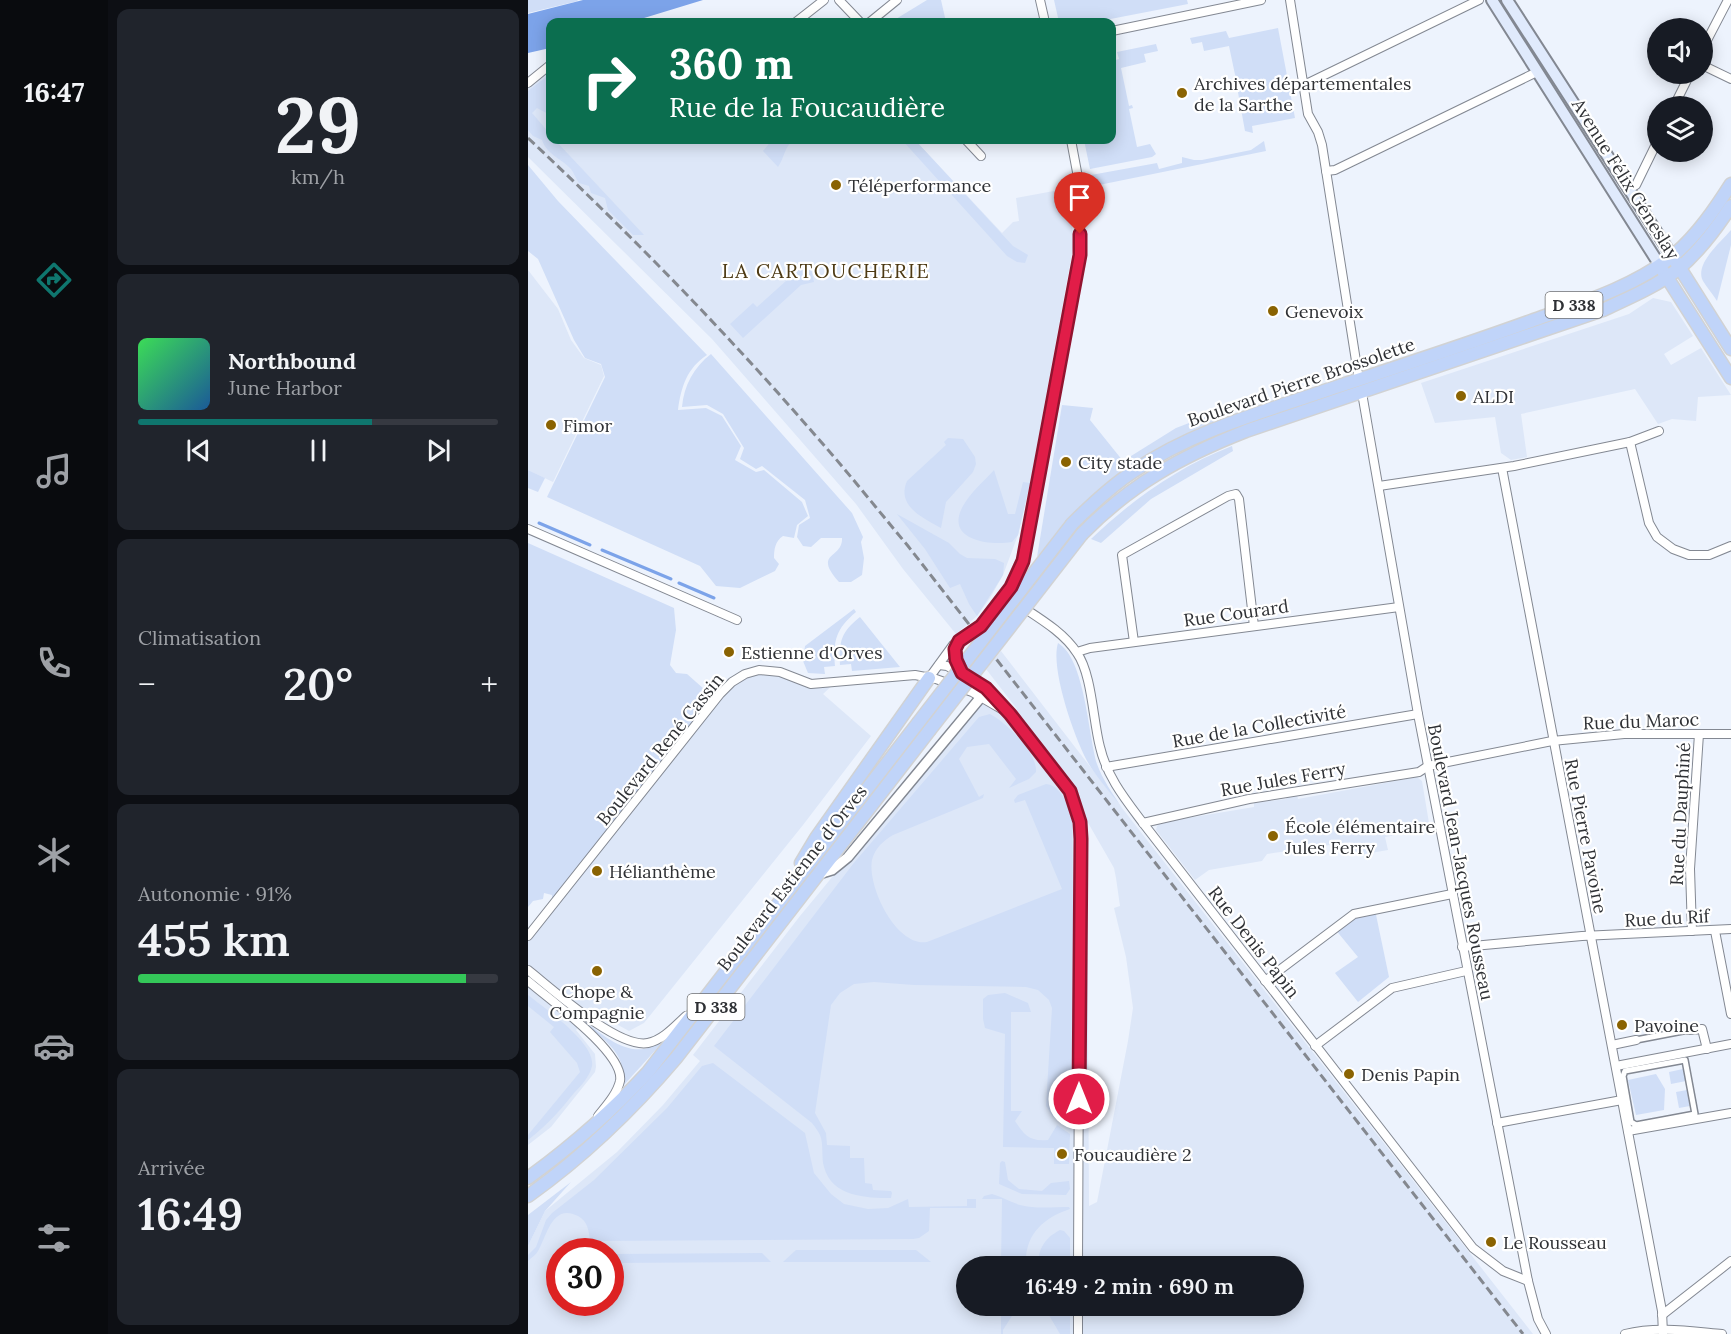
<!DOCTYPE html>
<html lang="fr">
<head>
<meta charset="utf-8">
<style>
  :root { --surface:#171b24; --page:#20242c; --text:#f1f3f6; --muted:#9ea1a6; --line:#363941; --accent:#0f766e }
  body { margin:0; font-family:Lora,serif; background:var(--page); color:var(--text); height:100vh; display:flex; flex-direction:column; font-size:22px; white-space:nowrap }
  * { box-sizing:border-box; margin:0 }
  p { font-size:20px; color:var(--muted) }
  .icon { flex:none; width:33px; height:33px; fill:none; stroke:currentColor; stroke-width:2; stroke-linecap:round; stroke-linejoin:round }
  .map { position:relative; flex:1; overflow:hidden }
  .drawer { display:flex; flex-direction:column; gap:9px; padding:9px; background:#0d0f14; width:420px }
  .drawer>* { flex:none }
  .hud { position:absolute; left:18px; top:18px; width:570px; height:126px; border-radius:12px; box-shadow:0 3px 15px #0003; background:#0b6e4f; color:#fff; overflow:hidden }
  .fabs { position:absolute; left:1119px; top:18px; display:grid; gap:12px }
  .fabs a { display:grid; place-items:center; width:66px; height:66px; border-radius:50%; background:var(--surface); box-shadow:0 3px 15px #0003; font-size:30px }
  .speed { position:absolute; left:18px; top:1238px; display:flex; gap:12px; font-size:30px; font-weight:700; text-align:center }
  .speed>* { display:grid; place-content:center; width:78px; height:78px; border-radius:50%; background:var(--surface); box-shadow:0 3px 15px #0003; line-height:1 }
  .speed .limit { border:9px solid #d22; background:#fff; color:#111 }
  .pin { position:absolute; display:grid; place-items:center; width:51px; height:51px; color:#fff; margin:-62px -26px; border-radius:50% 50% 50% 0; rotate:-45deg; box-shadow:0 0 6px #0007 }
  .pin .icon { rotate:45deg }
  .me { position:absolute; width:66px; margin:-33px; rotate:0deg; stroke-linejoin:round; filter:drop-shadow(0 0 4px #0008) }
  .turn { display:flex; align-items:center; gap:21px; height:126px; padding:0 24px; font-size:27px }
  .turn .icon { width:78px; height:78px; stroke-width:2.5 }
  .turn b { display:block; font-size:42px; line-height:51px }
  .big { font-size:45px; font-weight:600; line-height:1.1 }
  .drawer .widget { flex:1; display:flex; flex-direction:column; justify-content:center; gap:9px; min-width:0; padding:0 21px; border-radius:12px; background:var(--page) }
  .drawer .dial { align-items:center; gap:0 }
  .dial b { font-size:78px; line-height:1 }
  .song { display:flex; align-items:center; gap:18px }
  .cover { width:72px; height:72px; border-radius:9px; background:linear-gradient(135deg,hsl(130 70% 55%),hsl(210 70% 35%)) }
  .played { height:6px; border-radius:3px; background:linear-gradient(90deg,var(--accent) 65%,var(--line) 65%) }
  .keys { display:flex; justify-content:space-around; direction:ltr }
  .heat { display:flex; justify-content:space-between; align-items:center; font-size:33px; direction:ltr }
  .charge { height:9px; border-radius:4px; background:linear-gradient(90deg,#34c759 91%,var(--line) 0) }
  .trip { position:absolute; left:428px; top:1256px; width:348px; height:60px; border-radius:30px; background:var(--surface); box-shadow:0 3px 15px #0003; font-weight:600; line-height:60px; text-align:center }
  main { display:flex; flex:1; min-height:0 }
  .tabs { display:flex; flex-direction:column; width:108px; justify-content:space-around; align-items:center; background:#090b0e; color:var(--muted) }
  .tabs .icon { width:42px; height:42px }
  .tabs .active { color:var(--accent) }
  .tabs b { font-size:27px; color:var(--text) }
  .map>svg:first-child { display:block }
  .built { fill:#dde7f8; fill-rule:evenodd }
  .green { fill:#d0def7 }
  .water { fill:#7ca3e9 }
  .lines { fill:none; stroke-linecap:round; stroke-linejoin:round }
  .stream { stroke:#7ca3e9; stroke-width:3 }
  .pedestrian-casing { stroke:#838892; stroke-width:8 }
  .minor-casing { stroke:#838892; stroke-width:10 }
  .tertiary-casing { stroke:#838892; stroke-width:12 }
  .secondary-casing { stroke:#838892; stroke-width:14 }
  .primary-casing { stroke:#d1d2d3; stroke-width:15 }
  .pedestrian { stroke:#fff; stroke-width:5 }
  .minor { stroke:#fff; stroke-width:8 }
  .tertiary { stroke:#fff; stroke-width:9 }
  .secondary { stroke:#e0eafc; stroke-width:10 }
  .primary { stroke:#c0d4f9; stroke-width:12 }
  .rail { stroke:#84888f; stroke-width:3; stroke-dasharray:9 4.5; stroke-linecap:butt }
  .primary-bridge-casing { stroke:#d1d2d3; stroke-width:15; stroke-linecap:butt }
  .primary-bridge { stroke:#c0d4f9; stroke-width:12 }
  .route-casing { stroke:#92132f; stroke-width:15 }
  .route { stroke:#e11d48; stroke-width:10 }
  .poi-dot { fill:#8a6302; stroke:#fff; stroke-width:2 }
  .labels { text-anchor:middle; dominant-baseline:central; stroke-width:4.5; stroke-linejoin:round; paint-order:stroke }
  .shield { fill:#fff; stroke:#6d6f72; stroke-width:1.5 }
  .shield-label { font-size:16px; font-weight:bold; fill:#2f3135 }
  .poi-label { font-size:18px; fill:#2f3135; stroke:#fff; text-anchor:start }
  .street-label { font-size:18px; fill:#2f3135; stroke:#fff }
  .neighbourhood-label { font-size:20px; letter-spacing:1.5px; fill:#4d3a14; stroke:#fff }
</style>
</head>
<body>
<main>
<nav class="tabs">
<b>16:47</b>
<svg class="icon active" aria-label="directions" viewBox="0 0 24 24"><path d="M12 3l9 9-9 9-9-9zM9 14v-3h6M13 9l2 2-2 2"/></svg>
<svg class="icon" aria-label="music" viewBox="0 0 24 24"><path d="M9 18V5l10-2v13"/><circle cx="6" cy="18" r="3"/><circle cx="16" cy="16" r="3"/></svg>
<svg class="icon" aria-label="phone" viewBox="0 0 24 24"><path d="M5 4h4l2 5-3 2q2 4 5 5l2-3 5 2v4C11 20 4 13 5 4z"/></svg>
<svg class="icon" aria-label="climate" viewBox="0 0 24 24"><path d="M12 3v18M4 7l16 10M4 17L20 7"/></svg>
<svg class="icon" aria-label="car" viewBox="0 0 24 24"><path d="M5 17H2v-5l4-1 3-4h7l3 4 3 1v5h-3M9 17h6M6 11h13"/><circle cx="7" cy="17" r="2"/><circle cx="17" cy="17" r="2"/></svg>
<svg class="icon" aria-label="filters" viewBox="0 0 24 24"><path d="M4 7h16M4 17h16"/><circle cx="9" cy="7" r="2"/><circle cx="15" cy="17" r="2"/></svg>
</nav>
<section class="drawer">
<div class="widget dial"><b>29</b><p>km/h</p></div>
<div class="widget">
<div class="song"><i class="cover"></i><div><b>Northbound</b><p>June Harbor</p></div></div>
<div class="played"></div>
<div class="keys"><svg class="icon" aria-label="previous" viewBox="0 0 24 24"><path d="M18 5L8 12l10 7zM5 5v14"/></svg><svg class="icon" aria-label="pause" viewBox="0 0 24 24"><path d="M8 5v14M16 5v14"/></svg><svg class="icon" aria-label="next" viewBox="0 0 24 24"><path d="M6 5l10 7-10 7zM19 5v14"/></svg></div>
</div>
<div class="widget"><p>Climatisation</p>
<div class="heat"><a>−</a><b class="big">20°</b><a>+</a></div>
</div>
<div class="widget"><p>Autonomie · 91%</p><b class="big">455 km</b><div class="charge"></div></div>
<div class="widget"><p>Arrivée</p><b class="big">16:49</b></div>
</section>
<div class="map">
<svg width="1203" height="1334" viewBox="0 0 1203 1334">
  <rect width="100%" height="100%" fill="#edf3fd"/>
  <g class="built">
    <path d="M22 65V140H387L474 233 485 222 491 221 488 198 542 188 545 248 502 483 490 535 475 575 462 598 449 616 428 634 375 569 328 504 184 339 0 157V83Z"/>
    <path d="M0 270 30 309 43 340 56 358 73 365 76 376 25 482 0 470Z"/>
    <path d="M1125 298 1143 302 1165 336 1136 354 1143 365 1173 348 1203 395 1170 397 1168 421 1144 419 1130 424 1107 389 993 414 999 457 983 460 973 453 967 417 907 423 893 383 1101 314Z"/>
    <path d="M473 651 594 808 1005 1334H0V1246L17 1211 89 1152 135 1105 172 1061 165 1055 272 916 453 697 481 714 489 709 458 669ZM559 821 586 868 588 878 592 906 586 908 598 957 605 1008 600 1041 569 1202 561 1206ZM32 1251H82V1302H32ZM438 1266H765V1305H438Z"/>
    <path d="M231 670 283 684 310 680 295 694 343 736 275 825 116 1023 101 1031 63 1010 48 1030 67 1054 68 1067 67 1072 23 1127 0 1145V936L192 694Z"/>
    <path d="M889 777 894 781 902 829 857 837 860 850 825 856 822 842 739 854 734 861 681 870 667 880 628 830 630 823 726 807V803L758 799 759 797 769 795 770 799Z"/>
  </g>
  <g class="green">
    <path d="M0 0H49L50 1 0 13Z"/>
    <path d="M399 0H413L418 22H363Z"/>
    <path d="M526 0H659L660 4 567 22H531Z"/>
    <path d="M750 28 767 118 724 126 725 133 717 131 709 87 706 88 705 85 709 84 701 46 676 51 674 42 664 44 662 38 698 31 701 38Z"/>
    <path d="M628 44 630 51 616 54 618 62 593 68 601 106 604 105 605 108 601 109 609 147 622 144 628 154 624 157 562 169 556 140H584V61L591 59 589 52Z"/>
    <path d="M22 74V115L9 108 4 113 22 134V140H27L116 235H105L80 210 77 198 63 193 61 186 51 183C48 179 46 173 43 169 33 158 19 155 14 140L5 136 0 130V91Z"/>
    <path d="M244 140H265C256 148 256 159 250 167L235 151Z"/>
    <path d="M374 140H387L485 246 500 255 497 263 489 262 479 256Z"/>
    <path d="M736 141 738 151 566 186 563 175 629 163 631 169 654 163V157L666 160H674L723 150Z"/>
    <path d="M0 165 30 201 179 355C159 368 153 387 150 410L178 408 194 416 213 446 207 460 228 472 236 470 274 502 280 516 269 525 266 538 255 536C247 541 246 550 246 558L251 564 247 571 212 588 188 586 172 566 19 497 77 377 73 364 57 358 46 340 10 259 0 251Z"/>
    <path d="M1203 230V245L1189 301C1185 294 1179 288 1175 281 1166 264 1193 242 1203 230Z"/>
    <path d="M278 263 283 269 286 282 273 285 215 338 202 324 225 303 229 307Z"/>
    <path d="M183 354 324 513 335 537 333 542 336 558 334 575 323 582H311C284 552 315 559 314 538H293L283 547 275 546 269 537 271 525 282 518 277 500 234 466 228 469 212 459 216 448 195 414 179 405 154 407C156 385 166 367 183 354Z"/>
    <path d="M534 405 565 408 562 420 595 461 648 428 687 413 690 420C610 452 563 492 509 557Z"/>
    <path d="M420 438 435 439 447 457 448 464 445 472 418 502 413 528C395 518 368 506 379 481L418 445 416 442Z"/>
    <path d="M704 446 705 451 623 499 573 543 563 539C605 499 650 467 704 446Z"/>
    <path d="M0 470 17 478 10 492 0 488Z"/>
    <path d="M466 470 480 514H487L495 482 502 483 490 535 484 542C461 546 416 540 435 506 442 493 456 481 466 470Z"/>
    <path d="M369 514 421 543 432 554 439 558 467 559 476 563 475 575 449 616 441 604 432 584 422 588 397 549Z"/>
    <path d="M0 543 146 608 148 630 142 665 148 673 159 674 185 697 24 899V895L16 893 15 899 5 901 0 907Z"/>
    <path d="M326 609 328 612C308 629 305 640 307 666L296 667 297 674 280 673 275 661 277 646Z"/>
    <path d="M332 617 372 667 324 671 323 664 312 665C311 641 313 632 332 617Z"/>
    <path d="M530 643C557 659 560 733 569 764 574 779 585 794 594 808 582 792 567 776 558 759 546 736 522 668 530 643Z"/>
    <path d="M462 714C478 722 510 754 508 772L501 779 481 788 488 779 461 744 439 747 431 759 451 797 456 794 455 798 365 835C355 841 347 848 344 860 339 886 368 947 399 942L534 889 497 800 487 803 486 800 490 795 518 784C533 785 540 806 544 818L545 915 543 1109 535 1117H525L518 1106 524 1008 521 1000 510 990 498 987 386 985 346 982 326 984 312 993 303 1005 287 1113 298 1133 299 1145 322 1146V1158H336L337 1183 344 1184 345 1190 363 1191 364 1193 363 1198C338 1198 304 1197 296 1167 293 1157 296 1145 292 1135 290 1131 287 1127 284 1123L186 1046 325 864 451 717Z"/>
    <path d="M847 910 861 977 830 1002 807 973 830 957 807 929 826 914Z"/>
    <path d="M477 993 500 1003 503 1012H483V1111H494L487 1121C496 1135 502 1142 520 1140L529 1125 542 1134 541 1164H526V1148L475 1147 477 1034 457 1028 455 1019V999L460 995Z"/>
    <path d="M0 995C16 1008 68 1043 64 1066 62 1076 53 1086 46 1093 31 1112 19 1125 0 1140V1135L52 1072 49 1063 22 1032 26 1027 0 1006Z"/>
    <path d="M58 1022C79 1039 106 1061 132 1042L133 1044 95 1086C95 1082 96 1077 95 1072 93 1050 73 1037 57 1024Z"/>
    <path d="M185 1063 277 1133 286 1173 303 1194 316 1204 340 1209 360 1208 380 1199 381 1207 439 1206V1199H448V1208H402L401 1231 391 1238 385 1239 62 1241C61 1232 60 1221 50 1216 24 1203 19 1236 10 1251 8 1255 4 1257 0 1261V1255L8 1247 18 1220 24 1213 66 1180 139 1108 174 1066Z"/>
    <path d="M1155 1069 1158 1081 1143 1084 1141 1072Z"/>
    <path d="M1128 1074 1137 1089 1136 1110 1108 1115 1100 1080Z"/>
    <path d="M1159 1090 1162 1106 1151 1108 1148 1092Z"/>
    <path d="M474 1161 477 1162 480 1180 491 1189 514 1191 523 1183 541 1181 542 1189 538 1195 494 1194 471 1184 472 1163Z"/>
    <path d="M43 1182 17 1211 0 1246V1215Z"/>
    <path d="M464 1194C474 1197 482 1202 492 1205 507 1209 525 1207 541 1207L542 1209C515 1218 496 1235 498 1266H473L474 1199H454L456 1196Z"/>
    <path d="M532 1230 536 1231 542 1238V1266H511C509 1249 517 1238 532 1230Z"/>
    <path d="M268 1250H388L403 1262H255Z"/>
    <path d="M234 1253 243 1262 83 1263V1254Z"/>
    <path d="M473 1305H491L475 1330V1334H473Z"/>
    <path d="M515 1305H542V1334H532Z"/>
  </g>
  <path class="water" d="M55 0H175L103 22H22V48L0 53V14Z"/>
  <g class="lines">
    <g class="stream">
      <path d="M11 523 62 545"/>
      <path d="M74 550 143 579"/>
      <path d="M151 583 186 598"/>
    </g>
    <g class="pedestrian-casing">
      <g id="pedestrian">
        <path d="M1108 1040 1160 1030"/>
        <path d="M1157 1060 1167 1114 1108 1125 1103 1122 1095 1076 1097 1071Z"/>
      </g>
    </g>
    <g class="minor-casing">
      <g id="minor">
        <path d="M311 0 332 22"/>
        <path d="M512 0 517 22"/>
        <path d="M762 0 780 114 790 132 794 145 831 380"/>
        <path d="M268 22 296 0"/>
        <path d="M342 22 369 0"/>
        <path d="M584 31 733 0"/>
        <path d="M1174 50 1200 0"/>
        <path d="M1174 65 1203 79"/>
        <path d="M0 83 22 65"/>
        <path d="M776 85 951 0"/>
        <path d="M1146 106 1162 74"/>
        <path d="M438 140 453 156"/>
        <path d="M798 171 807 170 1009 72"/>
        <path d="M1101 189 1108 185 1130 140"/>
        <path d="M834 393 890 714 1000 1281 1010 1319 1018 1334"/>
        <path d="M1102 442 1121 523 1129 537 1145 549 1161 555H1181L1203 546"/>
        <path d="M974 468 1134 1311 1135 1334"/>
        <path d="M851 486 986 466 1102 442 1131 431"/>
        <path d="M0 529 209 620"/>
        <path d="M477 595C501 613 533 628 549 653 564 674 565 721 572 747 579 777 597 799 615 823L945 1248 975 1271 1000 1281"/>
        <path d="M606 642 594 555 700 496 708 494 711 499 726 626"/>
        <path d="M429 644 427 654 433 672"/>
        <path d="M549 652 562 648 871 607"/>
        <path d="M411 665 419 666 458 688 495 730 541 791 552 822 550 1266"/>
        <path d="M401 678 425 645 453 626 483 587 496 561 552 255V188L543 140"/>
        <path d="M578 767 890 714"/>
        <path d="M615 823 721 799 891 772 900 766 1024 741 1096 734H1203"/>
        <path d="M1164 931 1162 869 1171 734"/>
        <path d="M1187 931 1203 1014"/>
        <path d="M0 936 192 694 204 682 217 674 231 670 252 672 283 684 387 675 408 679 444 692 475 710"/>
        <path d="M934 947 1054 936 1203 929"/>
        <path d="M0 970C24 989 90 1049 120 1043 135 1040 147 1026 158 1016"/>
        <path d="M0 981C21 999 97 1053 92 1081 89 1094 78 1106 70 1116"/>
        <path d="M737 981 826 914 924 894"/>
        <path d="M1160 1030 1174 1029 1179 1049"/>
        <path d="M1084 1045 1108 1040"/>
        <path d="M787 1046 864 988 938 971"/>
        <path d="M1088 1066 1203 1044"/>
        <path d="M969 1123 1094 1100"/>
        <path d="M1100 1131 1203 1113"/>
        <path d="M1134 1315 1203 1261"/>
        <path d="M550 1334V1305"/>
        <path d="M1097 1334C1129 1326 1161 1331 1194 1334"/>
      </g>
    </g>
    <g class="tertiary-casing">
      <path id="tertiary" d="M291 874 304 870 320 857 453 697"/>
    </g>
    <g class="secondary-casing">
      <g id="secondary">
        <path d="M964 0 1131 264"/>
        <path d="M979 0 1144 256"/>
      </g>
    </g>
    <g class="primary-casing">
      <g id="primary">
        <path d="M1148 262 1203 349"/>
        <path d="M1135 271 1203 378"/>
        <path d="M544 524C563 505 583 486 606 471 664 431 735 412 802 389 869 367 937 345 1003 321 1051 304 1107 287 1147 254 1170 234 1187 209 1203 184"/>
        <path d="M554 534C603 484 654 456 718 431L1075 310C1100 298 1127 287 1149 270 1171 252 1188 229 1203 206"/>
        <path d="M273 863 288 838 401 678"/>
        <path d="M0 1178C44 1146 83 1112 120 1072L390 723"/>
        <path d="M0 1196C56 1156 104 1110 148 1058L401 731"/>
      </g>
    </g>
    <use href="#pedestrian" class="pedestrian"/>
    <use href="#minor" class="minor"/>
    <use href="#tertiary" class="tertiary"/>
    <use href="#secondary" class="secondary"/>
    <use href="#primary" class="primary"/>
    <path class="rail" d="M0 138C100 232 197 331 287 435 319 471 349 509 380 546L995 1334"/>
    <g class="primary-bridge-casing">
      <g id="primary-bridge">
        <path d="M390 723 544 524"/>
        <path d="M401 731 554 534"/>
      </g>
    </g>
    <use href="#primary-bridge" class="primary-bridge"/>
  </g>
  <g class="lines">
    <g class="route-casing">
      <path id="route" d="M551 1099 553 839 552 822 542 791 482 714 458 688 434 673 428 660 427 649 431 641 453 626 483 587 495 561 552 255V234"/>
    </g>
    <use href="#route" class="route"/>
  </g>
  <g class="poi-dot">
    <circle cx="654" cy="93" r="6"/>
    <circle cx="308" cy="185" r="6"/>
    <circle cx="745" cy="311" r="6"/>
    <circle cx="933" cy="396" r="6"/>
    <circle cx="23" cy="425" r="6"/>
    <circle cx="538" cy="462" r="6"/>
    <circle cx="201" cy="652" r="6"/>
    <circle cx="745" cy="836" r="6"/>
    <circle cx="69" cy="871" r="6"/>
    <circle cx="69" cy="971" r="6"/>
    <circle cx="1094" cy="1025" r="6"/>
    <circle cx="821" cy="1074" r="6"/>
    <circle cx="534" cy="1154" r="6"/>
    <circle cx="963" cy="1242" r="6"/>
  </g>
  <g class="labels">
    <g class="shield">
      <rect x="1017.5" y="292" width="57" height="26" rx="4.5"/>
      <rect x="159.5" y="994" width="57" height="26" rx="4.5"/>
    </g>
    <g class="shield-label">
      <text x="1046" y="305">D 338</text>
      <text x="188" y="1007">D 338</text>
    </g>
    <g class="poi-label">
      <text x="666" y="83">Archives départementales<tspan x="666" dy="21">de la Sarthe</tspan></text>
      <text x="320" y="185">Téléperformance</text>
      <text x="757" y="311">Genevoix</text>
      <text x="945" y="396">ALDI</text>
      <text x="35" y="425">Fimor</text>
      <text x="550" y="462">City stade</text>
      <text x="213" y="652">Estienne d'Orves</text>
      <text x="757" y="826">École élémentaire<tspan x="757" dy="21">Jules Ferry</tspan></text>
      <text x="81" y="871">Hélianthème</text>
      <text x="69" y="991" text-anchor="middle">Chope &amp;<tspan x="69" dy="21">Compagnie</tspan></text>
      <text x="1106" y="1025">Pavoine</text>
      <text x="833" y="1074">Denis Papin</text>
      <text x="546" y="1154">Foucaudière 2</text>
      <text x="975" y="1242">Le Rousseau</text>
    </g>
    <g class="street-label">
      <text transform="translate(1098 179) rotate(58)">Avenue Félix Géneslay</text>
      <text transform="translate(773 382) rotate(-19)">Boulevard Pierre Brossolette</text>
      <text transform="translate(708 613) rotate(-8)">Rue Courard</text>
      <text transform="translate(1113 721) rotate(-2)">Rue du Maroc</text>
      <text transform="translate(731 726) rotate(-10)">Rue de la Collectivité</text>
      <text transform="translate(132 749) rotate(-51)">Boulevard René Cassin</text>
      <text transform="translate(755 779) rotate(-10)">Rue Jules Ferry</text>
      <text transform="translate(1152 814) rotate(-87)">Rue du Dauphiné</text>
      <text transform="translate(1058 836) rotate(79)">Rue Pierre Pavoine</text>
      <text transform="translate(933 862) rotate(79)">Boulevard Jean-Jacques Rousseau</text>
      <text transform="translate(264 878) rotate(-52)">Boulevard Estienne d'Orves</text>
      <text transform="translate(1139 918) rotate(-3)">Rue du Rif</text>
      <text transform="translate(726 942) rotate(52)">Rue Denis Papin</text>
    </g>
    <g class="neighbourhood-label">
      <text x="298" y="270">LA CARTOUCHERIE</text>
    </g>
  </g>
</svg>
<div class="fabs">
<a><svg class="icon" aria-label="sound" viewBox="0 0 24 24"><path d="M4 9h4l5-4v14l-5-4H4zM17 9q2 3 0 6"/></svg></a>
<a><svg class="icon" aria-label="layers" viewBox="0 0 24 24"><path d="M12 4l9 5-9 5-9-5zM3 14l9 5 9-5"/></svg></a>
</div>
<div class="speed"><div class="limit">30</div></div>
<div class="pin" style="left:552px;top:234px;background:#d93025"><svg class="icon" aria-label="arrive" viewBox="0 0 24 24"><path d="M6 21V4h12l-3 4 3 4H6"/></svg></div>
<svg class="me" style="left:551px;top:1099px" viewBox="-20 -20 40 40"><circle r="17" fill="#e11d48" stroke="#fff" stroke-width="3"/><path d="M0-11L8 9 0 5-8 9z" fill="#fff"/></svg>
<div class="trip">16:49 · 2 min · 690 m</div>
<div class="hud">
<div class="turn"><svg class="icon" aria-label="right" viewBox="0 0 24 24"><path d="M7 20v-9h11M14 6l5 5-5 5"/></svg><div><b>360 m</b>Rue de la Foucaudière</div></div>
</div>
</div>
</main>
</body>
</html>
